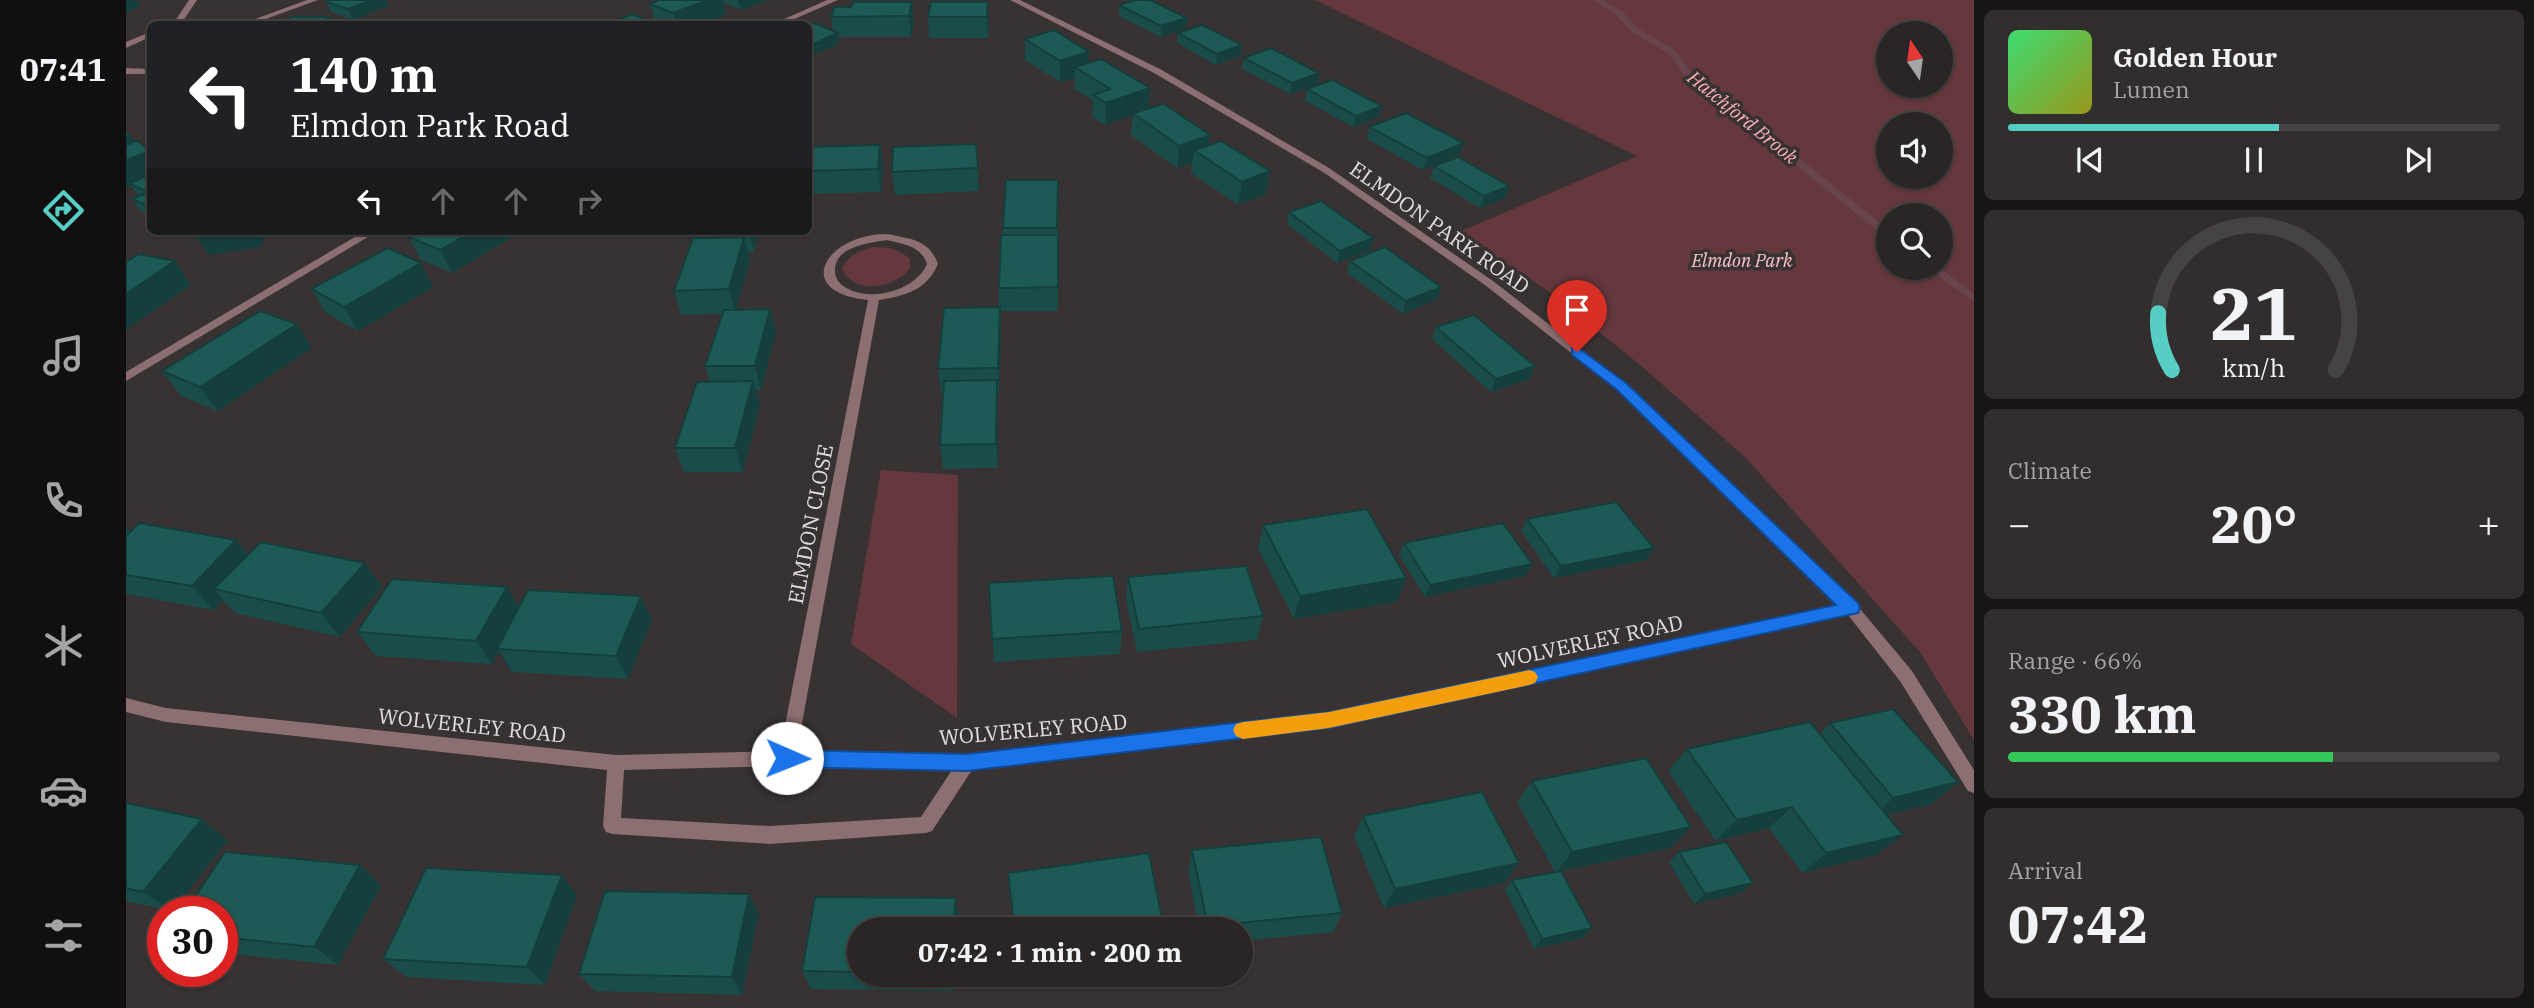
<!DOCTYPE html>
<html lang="en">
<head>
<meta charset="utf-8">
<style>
  :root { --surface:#2a2626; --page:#322e2e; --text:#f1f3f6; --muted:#a5a5a7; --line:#464343; --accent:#56cec4 }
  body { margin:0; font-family:"IBM Plex Serif",serif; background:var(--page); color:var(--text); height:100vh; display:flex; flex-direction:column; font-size:26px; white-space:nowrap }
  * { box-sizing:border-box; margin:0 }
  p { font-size:23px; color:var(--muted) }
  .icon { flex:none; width:38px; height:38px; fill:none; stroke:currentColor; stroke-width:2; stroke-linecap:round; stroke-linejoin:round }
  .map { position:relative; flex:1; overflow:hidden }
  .panel { display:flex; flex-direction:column; gap:10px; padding:10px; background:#171515; width:560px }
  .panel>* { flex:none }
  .hud { position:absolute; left:21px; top:21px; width:665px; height:214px; border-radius:10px; box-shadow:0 2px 5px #0004,0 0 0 2px var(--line); background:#202124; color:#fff; overflow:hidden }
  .needle { width:46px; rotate:347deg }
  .controls { position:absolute; left:1750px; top:21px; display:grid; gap:14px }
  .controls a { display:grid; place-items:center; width:77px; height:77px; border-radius:50%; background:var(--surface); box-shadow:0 2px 5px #0004,0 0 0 2px var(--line); font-size:35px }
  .speed { position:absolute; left:21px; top:896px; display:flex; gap:14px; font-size:35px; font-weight:700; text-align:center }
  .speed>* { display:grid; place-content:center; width:91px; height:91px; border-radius:50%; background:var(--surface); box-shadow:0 2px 5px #0004,0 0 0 2px var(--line); line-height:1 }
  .speed .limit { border:10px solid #d22; background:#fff; color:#111 }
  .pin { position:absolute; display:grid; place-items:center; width:60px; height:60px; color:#fff; margin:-72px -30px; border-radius:50% 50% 50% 0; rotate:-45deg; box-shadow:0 0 7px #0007 }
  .pin .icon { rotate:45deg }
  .me { position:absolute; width:77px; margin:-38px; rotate:91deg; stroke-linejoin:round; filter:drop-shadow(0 0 5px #0008) }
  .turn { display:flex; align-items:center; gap:24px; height:147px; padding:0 28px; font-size:32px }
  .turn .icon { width:91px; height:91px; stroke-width:2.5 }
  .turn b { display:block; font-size:49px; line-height:60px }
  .lanes { display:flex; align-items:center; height:66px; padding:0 28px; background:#0003; justify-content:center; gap:35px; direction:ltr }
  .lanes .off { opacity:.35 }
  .big { font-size:52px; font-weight:700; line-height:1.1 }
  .panel .widget { flex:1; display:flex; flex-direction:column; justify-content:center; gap:10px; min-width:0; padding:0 24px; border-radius:10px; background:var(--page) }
  .panel .dial { align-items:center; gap:0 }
  .dial svg { height:182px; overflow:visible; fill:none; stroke:var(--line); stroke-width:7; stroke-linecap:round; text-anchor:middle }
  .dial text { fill:var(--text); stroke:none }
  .song { display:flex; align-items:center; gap:21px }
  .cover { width:84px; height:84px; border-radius:10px; background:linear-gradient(135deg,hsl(140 70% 55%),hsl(60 70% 35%)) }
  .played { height:7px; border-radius:4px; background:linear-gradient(90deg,var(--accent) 55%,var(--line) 55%) }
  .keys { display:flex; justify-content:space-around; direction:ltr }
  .heat { display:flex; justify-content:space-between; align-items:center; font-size:38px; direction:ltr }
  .charge { height:10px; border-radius:5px; background:linear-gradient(90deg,#34c759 66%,var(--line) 0) }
  .trip { position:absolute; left:721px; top:917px; width:406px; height:70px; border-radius:35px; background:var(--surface); box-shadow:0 2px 5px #0004,0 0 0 2px var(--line); font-weight:700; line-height:70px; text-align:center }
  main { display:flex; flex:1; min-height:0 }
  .tabs { display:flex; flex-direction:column; width:126px; justify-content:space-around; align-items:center; background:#110f0f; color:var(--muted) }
  .tabs .icon { width:49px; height:49px }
  .tabs .current { color:var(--accent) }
  .tabs b { font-size:32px; color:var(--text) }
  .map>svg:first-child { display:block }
  .green { fill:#64383c; fill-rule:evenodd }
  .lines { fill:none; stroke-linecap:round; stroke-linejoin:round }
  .stream { fill:#68454c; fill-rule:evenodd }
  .minor { fill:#8b6f71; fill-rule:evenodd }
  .wall { fill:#1a4d49 }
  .shaded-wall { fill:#153f3c }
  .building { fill:#1e5a55; stroke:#153f3c; stroke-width:2 }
  .route { fill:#1a73e8; stroke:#114b97; stroke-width:2 }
  .slow { fill:#f59e0b }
  .labels { text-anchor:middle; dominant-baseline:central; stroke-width:7; stroke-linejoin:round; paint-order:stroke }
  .far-park-label { font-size:18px; font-style:italic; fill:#fcc4c8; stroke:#383232 }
  .far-water-label { font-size:19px; font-style:italic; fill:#f6adb3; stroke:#383232 }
  .street-label { font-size:21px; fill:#e2dedf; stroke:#383232 }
</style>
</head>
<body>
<main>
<nav class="tabs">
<b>07:41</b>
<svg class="icon current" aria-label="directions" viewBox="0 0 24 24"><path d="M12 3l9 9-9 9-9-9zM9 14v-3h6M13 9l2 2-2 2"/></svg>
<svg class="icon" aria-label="music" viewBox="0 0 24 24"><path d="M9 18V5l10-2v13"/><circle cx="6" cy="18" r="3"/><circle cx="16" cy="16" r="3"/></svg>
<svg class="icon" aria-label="phone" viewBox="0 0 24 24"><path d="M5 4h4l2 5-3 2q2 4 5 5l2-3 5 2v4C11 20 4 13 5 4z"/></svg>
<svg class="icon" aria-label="climate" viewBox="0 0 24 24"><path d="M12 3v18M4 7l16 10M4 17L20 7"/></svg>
<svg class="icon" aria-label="car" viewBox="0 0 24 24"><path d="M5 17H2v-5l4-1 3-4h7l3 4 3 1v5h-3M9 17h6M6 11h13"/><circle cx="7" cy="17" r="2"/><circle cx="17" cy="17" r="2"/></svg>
<svg class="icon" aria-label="filters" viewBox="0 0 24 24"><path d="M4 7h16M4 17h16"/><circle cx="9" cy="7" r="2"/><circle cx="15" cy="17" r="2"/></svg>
</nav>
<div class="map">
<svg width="1848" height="1008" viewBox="0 0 1848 1008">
  <rect width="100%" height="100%" fill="#383232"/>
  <g class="green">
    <path d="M1189 0H1848V740L1794 652 1619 457 1513 364 1422 291 1333 232 1511 156ZM1762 33H1815V86H1762ZM1762 124H1815V177H1762ZM1762 215H1815V268H1762Z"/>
    <path d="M746 247C761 247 772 248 784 259V268C769 288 729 296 716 269 722 255 732 252 746 247Z"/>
    <path d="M755 470 832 475 831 718 725 644Z"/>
  </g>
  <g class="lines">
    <g class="stream">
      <path d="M1468 0H1477L1497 12 1513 29 1549 50 1564 71 1762 229V237L1758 236 1558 75 1543 54 1507 33 1491 16Z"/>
      <path d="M1801 268H1814L1848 294V302Z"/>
    </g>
    <g class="minor">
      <path d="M63 0H71L55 24H47Z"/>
      <path d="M181 0H192L126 24H116Z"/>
      <path d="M701 0H712L657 24H647Z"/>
      <path d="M884 0H894L1034 69 1203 168 1367 281 1499 383 1730 604 1786 671 1848 770V793L1842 791 1774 681 1722 615 1203 727 846 770 806 831 800 833 644 844 486 834 480 832 477 826 481 770 40 722 0 712V698L40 708 490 755 654 751 742 300C665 292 700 235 759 234 766 234 774 237 781 238 797 242 806 248 812 264 801 290 779 296 753 300L671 751 841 755 1203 713 1712 605 1491 389 1359 285 1197 172 1028 73ZM761 240C778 244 795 246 801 264 789 292 740 304 716 285 711 281 709 276 709 271 708 246 744 243 761 240ZM661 766 826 770 795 817 644 826 495 818 498 770Z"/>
      <path d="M24 32V37L0 48V42Z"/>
      <path d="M0 68 24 69V74H0Z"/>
      <path d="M239 231H252L0 381V372Z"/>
    </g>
  </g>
  <g class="wall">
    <path d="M204 0H260L262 6 227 20 205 12 200 2Z"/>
    <path d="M533 0H643L615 10 597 2 600 15 576 24H530L524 4Z"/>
    <path d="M786 2 788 22 785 37H712L713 44 687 55 688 62 682 65V26L707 31 705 17 725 7Z"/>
    <path d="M862 2 863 22 862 38H803L802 17Z"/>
    <path d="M993 5 1060 28 1035 37 993 16Z"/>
    <path d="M1052 33 1115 56 1090 65 1051 43Z"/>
    <path d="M899 39 963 63 1023 108 1084 135 1083 145 1140 194 1112 205 1065 173 1066 163 1051 168 1005 135 1007 115 979 125 966 117 967 100 948 89 949 78 934 82 899 60Z"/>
    <path d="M1118 58 1193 73 1191 84 1164 94 1116 69Z"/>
    <path d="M1181 89 1253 117 1228 127 1179 101Z"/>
    <path d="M1243 127 1334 154 1297 170 1241 139Z"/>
    <path d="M0 131 9 142 24 153V215L15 211 6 199 13 196 5 186 0 188Z"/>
    <path d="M850 144 853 191 769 195 766 172Z"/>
    <path d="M754 145 757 167 755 192 682 194V147Z"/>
    <path d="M1308 166 1379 198 1354 208 1304 178Z"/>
    <path d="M932 180V311H874L875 331 873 392H871L872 468 817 469 814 445 817 393H815L812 369 873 307V288L877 228Z"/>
    <path d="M1163 212 1247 238 1244 250 1211 263 1161 224Z"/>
    <path d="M571 231H633L628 252H622L624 260 610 309H644L650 333 635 390H630L634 405 617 472H558L549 448 584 381 579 366 597 314 555 315 548 291 573 238Z"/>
    <path d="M390 235 326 273 295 260 283 237Z"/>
    <path d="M1224 261 1311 299 1277 314 1221 273Z"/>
    <path d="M307 287 232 331 200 313 185 289Z"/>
    <path d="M1310 327 1404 379 1365 392 1306 339Z"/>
    <path d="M186 348 92 411 55 396 36 371Z"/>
    <path d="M1401 519 1521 560 1428 578 1395 531Z"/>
    <path d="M1137 525 1280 578 1271 602 1168 619 1132 549Z"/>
    <path d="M0 528 4 532 110 540 122 554 239 563 256 587 214 637 109 613 97 600 88 610 0 594Z"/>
    <path d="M1278 543 1406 564 1399 576 1299 597 1273 555Z"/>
    <path d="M1002 577 1137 616 1131 640 1011 652 1000 600Z"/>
    <path d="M863 583 996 631 994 654 868 662Z"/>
    <path d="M381 587 393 607 526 620 502 679 386 672 373 651 366 664 250 656 231 632Z"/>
    <path d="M1704 723 1832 782 1805 804 1760 815 1750 855 1676 873 1643 828 1590 841 1542 771 1561 749 1694 734Z"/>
    <path d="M1406 781 1545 848 1435 871 1466 928 1457 938 1408 949 1379 890 1386 880 1429 872 1391 802Z"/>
    <path d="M0 803 102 840 46 911 0 901Z"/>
    <path d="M1237 816 1393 863 1378 883 1258 908 1228 837Z"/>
    <path d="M1066 850 1216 913 1207 932 1115 941V929H1073L1062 870Z"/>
    <path d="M1553 852 1627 883 1615 893 1568 904 1543 862Z"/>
    <path d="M234 865 255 885 212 965 96 953V912Z"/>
    <path d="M882 873 1038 929H888Z"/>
    <path d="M436 875 451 895 419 985 280 977 257 959Z"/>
    <path d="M689 897 830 898 833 918 832 929H733V975H829L827 991 685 989 676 971Z"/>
    <path d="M633 914 616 995 469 991 453 974Z"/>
  </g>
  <g class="shaded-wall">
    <path d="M0 0H11L14 5 0 14Z"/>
    <path d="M245 0H260L262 6 227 20 222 9Z"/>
    <path d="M582 0H597L600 15 576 24H550L547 13Z"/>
    <path d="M612 0H643L615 10Z"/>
    <path d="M786 2 788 22 785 37 783 16Z"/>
    <path d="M862 2 863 22 862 38 861 17Z"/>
    <path d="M203 17 207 24H195Z"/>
    <path d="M1061 18 1060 28 1035 37V26Z"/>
    <path d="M712 33 713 44 687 55 688 62 682 65V42Z"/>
    <path d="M1116 45 1115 56 1090 65 1091 54Z"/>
    <path d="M963 52 962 73 949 67V78L934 82V61Z"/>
    <path d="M1193 73 1191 84 1164 94 1166 83Z"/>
    <path d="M1024 88 1023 110 1007 113V115L979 125 980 103Z"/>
    <path d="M1256 106 1253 117 1228 127 1230 116Z"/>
    <path d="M4 135 17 154 24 151V179L4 184 5 186 0 188V136Z"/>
    <path d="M1084 135 1082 158 1068 150 1066 163 1051 168 1053 146Z"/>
    <path d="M1338 143 1334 154 1297 170 1301 158Z"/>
    <path d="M754 145 757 167 755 192 752 169Z"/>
    <path d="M1144 171 1140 194 1112 205 1116 182Z"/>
    <path d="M1383 186 1379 198 1354 208 1358 196Z"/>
    <path d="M24 203V212L20 205Z"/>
    <path d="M71 231H140L135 247 83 255 67 232Z"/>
    <path d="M347 231H388L390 235 326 273 314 250Z"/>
    <path d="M623 231H633L628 252Z"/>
    <path d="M618 237 624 260 609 313 603 289Z"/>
    <path d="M1247 238 1244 250 1211 263 1214 251Z"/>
    <path d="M49 261 65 285 0 330V294Z"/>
    <path d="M295 263 307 287 232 331 218 307Z"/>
    <path d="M1315 287 1311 299 1277 314 1280 301Z"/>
    <path d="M874 307 875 331 873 392 872 368Z"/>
    <path d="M644 309 650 333 635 390 629 366Z"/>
    <path d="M171 324 186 348 92 411 74 387Z"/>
    <path d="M1409 366 1404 379 1365 392 1370 379Z"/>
    <path d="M871 380 872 404V468L870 444Z"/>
    <path d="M627 381 634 405 617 472 609 448Z"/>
    <path d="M110 540 130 564 88 589 97 600 88 610 66 586Z"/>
    <path d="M1528 548 1521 560 1428 578 1435 566Z"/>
    <path d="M239 563 256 587 214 637 195 613Z"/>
    <path d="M1406 564 1399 576 1299 597 1304 585Z"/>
    <path d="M1280 578 1271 602 1168 619 1174 596Z"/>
    <path d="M381 587 395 610 371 649 373 651 366 664 350 641Z"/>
    <path d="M515 596 526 620 502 679 490 656Z"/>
    <path d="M1832 782 1805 804 1742 819 1767 798Z"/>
    <path d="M1666 807 1643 828 1590 841 1611 820Z"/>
    <path d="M76 819 102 840 46 911 17 892Z"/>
    <path d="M1565 827 1545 848 1430 872 1446 852Z"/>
    <path d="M1777 835 1750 855 1676 873 1700 853Z"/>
    <path d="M1393 863 1378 883 1258 908 1269 889Z"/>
    <path d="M234 865 255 885 212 965 188 947Z"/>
    <path d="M436 875 451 895 419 985 401 967Z"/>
    <path d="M1627 883 1615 893 1568 904 1579 894Z"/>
    <path d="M623 894 633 914 616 995 606 977Z"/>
    <path d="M830 898 833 918 832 929H827Z"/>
    <path d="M1466 928 1457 938 1408 949 1416 939Z"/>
    <path d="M824 975H829L827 991Z"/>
  </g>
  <g class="building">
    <path d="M204 0H245L222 9 200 2Z"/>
    <path d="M533 0H582L547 13 524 4Z"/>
    <path d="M1010 0H1024L1061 18 1035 26 993 5Z"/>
    <path d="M727 2H786L783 16 705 17 708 7H725Z"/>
    <path d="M805 2H862L861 17H802Z"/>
    <path d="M506 14 529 23 525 24H482Z"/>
    <path d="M166 17H203L195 24H158Z"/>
    <path d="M688 23 712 33 685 45 684 41 682 40V26Z"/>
    <path d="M1076 25 1116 45 1091 54 1052 33Z"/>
    <path d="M928 30 963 52 934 61 899 39Z"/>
    <path d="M1145 48 1193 73 1166 83 1118 58Z"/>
    <path d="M975 59 1024 88 980 103 967 95 984 89 949 67Z"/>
    <path d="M1206 80 1256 106 1230 116 1181 89Z"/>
    <path d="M1038 104 1084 135 1053 146 1007 113Z"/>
    <path d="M1280 113 1338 143 1301 158 1243 127Z"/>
    <path d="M11 141 24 151 0 160V145Z"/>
    <path d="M1095 141 1144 171 1116 182 1068 150Z"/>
    <path d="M850 144 852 168 766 172 767 147Z"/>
    <path d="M754 145 752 169 682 171V147Z"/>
    <path d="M1332 157 1383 186 1358 196 1308 166Z"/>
    <path d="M24 174V203L20 205 6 199 22 192 4 184Z"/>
    <path d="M880 180H932L931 228H877Z"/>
    <path d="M1195 201 1247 238 1214 251 1163 212Z"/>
    <path d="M293 231H347L314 250 283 237Z"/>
    <path d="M875 235H932V287L873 288Z"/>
    <path d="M618 237 603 289 548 291 567 238Z"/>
    <path d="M1259 247 1315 287 1280 301 1224 261Z"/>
    <path d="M262 248 295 263 218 307 185 289Z"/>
    <path d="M13 254 49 261 0 294V262Z"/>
    <path d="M874 307 872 368 812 369 818 308Z"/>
    <path d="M644 309 629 366H579L598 310Z"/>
    <path d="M134 311 171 324 74 387 36 371Z"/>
    <path d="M1348 315 1409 366 1370 379 1310 327Z"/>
    <path d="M871 380 870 444 814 445 818 381Z"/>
    <path d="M627 381 609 448H549L571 382Z"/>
    <path d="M1490 502 1528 548 1435 566 1401 519Z"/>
    <path d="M1241 509 1280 578 1174 596 1137 525Z"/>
    <path d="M13 523 110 540 66 586 0 575V536Z"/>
    <path d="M1377 523 1406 564 1304 585 1278 543Z"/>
    <path d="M135 542 239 563 195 613 88 589Z"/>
    <path d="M1120 566 1137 616 1013 629 1002 577Z"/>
    <path d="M987 576 996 631 866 639 863 583Z"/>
    <path d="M266 579 381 587 350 641 231 632Z"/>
    <path d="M402 590 515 596 490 656 371 649Z"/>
    <path d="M1767 709 1832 782 1767 798 1704 723Z"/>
    <path d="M1684 722 1777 835 1700 853 1666 807 1611 820 1561 749Z"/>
    <path d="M1520 758 1565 827 1446 852 1406 781Z"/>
    <path d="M1356 792 1393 863 1269 889 1237 816Z"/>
    <path d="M0 803 76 819 17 892 0 888Z"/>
    <path d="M1195 837 1216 913 1082 926 1066 850Z"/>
    <path d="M1600 842 1627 883 1579 894 1553 852Z"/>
    <path d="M99 852 234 865 188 947 96 937V912H59Z"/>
    <path d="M1023 853 1038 929H889L882 873Z"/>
    <path d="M300 868 436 875 401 967 257 959Z"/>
    <path d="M1435 871 1466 928 1416 939 1386 880Z"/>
    <path d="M479 891 623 894 606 977 453 974Z"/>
    <path d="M689 897 830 898 827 929H733V972L676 971Z"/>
  </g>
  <path class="route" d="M1451 347 1500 383 1732 603 1734 608 1732 613 1203 728 841 771 661 767 654 765 651 758 654 752 661 750 841 754 1203 712 1710 605 1490 389 1446 355V348Z"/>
  <path class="slow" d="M1403 670 1409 672 1412 677 1409 683 1403 685 1203 728 1117 739 1110 736 1107 730 1110 724 1117 722 1203 712Z"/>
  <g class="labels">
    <g class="far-park-label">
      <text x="1616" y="260">Elmdon Park</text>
    </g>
    <g class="far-water-label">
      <text transform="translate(1617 117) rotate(39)">Hatchford Brook</text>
    </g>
    <g class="street-label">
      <text transform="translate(1314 227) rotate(35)">ELMDON PARK ROAD</text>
      <text transform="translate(684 524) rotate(-79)">ELMDON CLOSE</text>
      <text transform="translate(1464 641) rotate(-12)">WOLVERLEY ROAD</text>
      <text transform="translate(346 725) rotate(6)">WOLVERLEY ROAD</text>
      <text transform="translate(907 729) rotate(-5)">WOLVERLEY ROAD</text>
    </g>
  </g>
</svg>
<div class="controls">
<a><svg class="needle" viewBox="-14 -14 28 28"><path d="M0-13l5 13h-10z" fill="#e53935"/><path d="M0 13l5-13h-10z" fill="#a5a5a7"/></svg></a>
<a><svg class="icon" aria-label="sound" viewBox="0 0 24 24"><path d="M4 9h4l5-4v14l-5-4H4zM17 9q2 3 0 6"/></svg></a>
<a><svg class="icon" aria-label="search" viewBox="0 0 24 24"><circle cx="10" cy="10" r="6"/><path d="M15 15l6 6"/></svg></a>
</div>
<div class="speed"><div class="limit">30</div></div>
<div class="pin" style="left:1451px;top:352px;background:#d93025"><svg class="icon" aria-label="arrive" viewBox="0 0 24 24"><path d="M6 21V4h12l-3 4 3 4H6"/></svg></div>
<svg class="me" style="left:661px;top:758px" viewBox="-20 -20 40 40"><circle r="19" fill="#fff"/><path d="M0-13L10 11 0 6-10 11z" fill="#1a73e8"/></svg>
<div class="trip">07:42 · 1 min · 200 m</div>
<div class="hud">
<div class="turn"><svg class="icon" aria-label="left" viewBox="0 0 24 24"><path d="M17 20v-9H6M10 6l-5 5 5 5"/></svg><div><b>140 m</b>Elmdon Park Road</div></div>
<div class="lanes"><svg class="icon" aria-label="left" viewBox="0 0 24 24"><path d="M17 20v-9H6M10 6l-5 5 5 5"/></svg><svg class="icon off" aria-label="ahead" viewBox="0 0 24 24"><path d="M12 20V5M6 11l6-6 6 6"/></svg><svg class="icon off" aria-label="ahead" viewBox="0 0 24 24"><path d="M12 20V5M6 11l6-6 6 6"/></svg><svg class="icon off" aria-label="right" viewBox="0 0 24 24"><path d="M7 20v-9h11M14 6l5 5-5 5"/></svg></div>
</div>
</div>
<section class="panel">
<div class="widget">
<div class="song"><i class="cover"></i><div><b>Golden Hour</b><p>Lumen</p></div></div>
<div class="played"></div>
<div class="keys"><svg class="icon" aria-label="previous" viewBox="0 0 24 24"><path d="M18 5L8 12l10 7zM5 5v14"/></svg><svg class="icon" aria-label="pause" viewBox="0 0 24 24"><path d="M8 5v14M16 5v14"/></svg><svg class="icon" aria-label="next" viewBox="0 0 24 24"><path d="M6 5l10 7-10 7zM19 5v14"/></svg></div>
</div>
<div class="widget dial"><svg viewBox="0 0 100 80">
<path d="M14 69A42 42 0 1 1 86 69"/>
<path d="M14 69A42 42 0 0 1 8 44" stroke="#56cec4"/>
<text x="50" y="56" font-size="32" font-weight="700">21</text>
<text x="50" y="72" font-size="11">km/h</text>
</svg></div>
<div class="widget"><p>Climate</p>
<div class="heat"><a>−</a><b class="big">20°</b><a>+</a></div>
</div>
<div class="widget"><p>Range · 66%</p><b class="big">330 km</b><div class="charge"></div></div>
<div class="widget"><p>Arrival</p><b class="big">07:42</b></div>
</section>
</main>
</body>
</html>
